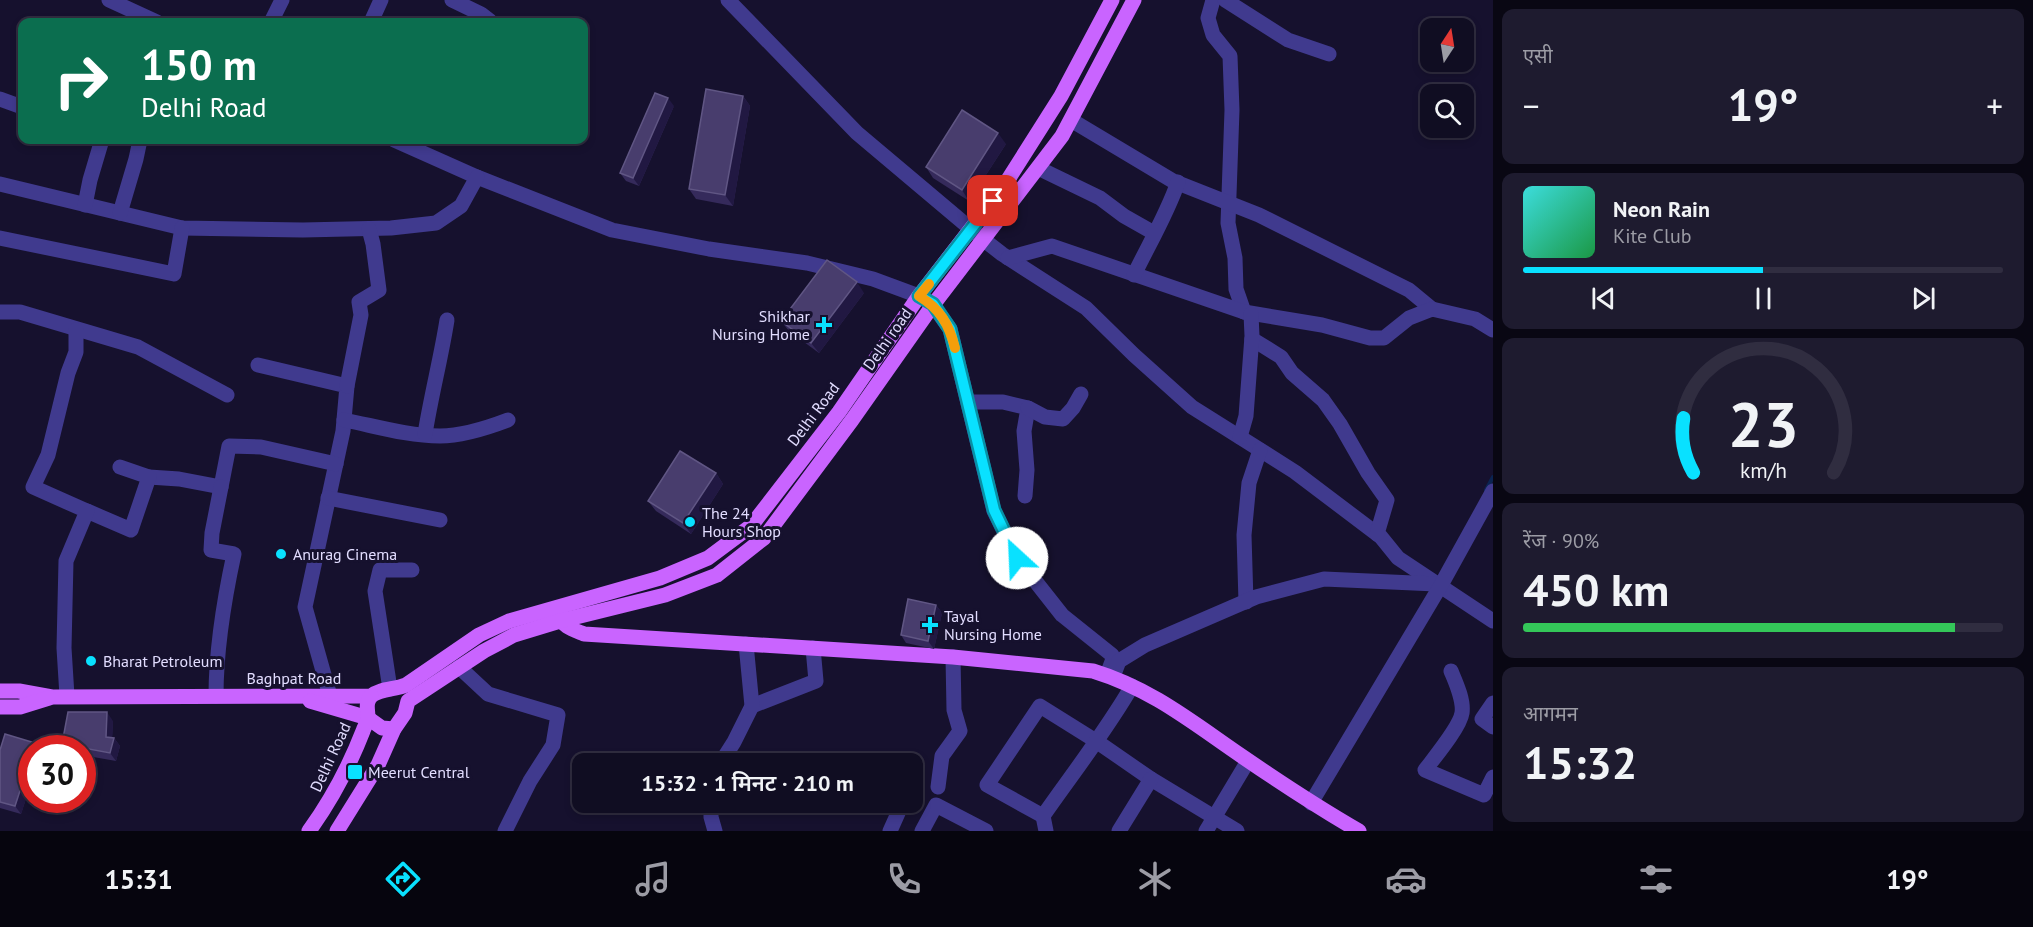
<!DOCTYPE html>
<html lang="hi">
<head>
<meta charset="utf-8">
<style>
  :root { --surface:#100d22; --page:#1e1b2f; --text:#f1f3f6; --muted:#9c9ca5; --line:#302d40; --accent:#09e1ff }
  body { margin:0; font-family:"PT Sans","Noto Sans Devanagari",sans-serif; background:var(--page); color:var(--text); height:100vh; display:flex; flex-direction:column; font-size:22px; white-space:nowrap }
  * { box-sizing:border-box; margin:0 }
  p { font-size:20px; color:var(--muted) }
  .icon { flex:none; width:33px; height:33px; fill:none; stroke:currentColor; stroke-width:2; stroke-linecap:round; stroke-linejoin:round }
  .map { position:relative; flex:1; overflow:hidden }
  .drawer { display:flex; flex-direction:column; gap:9px; padding:9px; background:#090713; width:540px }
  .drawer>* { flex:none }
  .banner { position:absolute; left:18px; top:18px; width:570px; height:126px; border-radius:12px; box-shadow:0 3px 9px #0003,0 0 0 2px var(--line); background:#0b6e4f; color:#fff; overflow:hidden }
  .needle { width:39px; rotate:12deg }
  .tools { position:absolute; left:1420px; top:18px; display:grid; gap:12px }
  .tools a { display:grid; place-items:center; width:54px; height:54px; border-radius:12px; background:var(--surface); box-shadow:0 3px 9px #0003,0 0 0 2px var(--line); font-size:30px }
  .speed { position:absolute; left:18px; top:735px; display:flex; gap:12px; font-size:30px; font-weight:700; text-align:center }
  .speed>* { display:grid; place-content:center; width:78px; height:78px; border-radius:50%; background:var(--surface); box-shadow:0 3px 9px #0003,0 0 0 2px var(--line); line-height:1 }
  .speed .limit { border:9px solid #d22; background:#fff; color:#111 }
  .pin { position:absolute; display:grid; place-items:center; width:51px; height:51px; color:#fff; margin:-26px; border-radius:12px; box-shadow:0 3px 9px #0006 }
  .me { position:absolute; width:66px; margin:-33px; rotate:335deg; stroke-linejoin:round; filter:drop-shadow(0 0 4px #0008) }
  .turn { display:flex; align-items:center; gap:21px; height:126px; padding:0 24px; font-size:27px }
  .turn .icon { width:78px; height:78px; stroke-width:2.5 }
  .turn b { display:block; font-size:42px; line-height:51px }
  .big { font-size:45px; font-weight:600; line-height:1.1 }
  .drawer .tile { flex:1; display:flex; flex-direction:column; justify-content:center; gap:9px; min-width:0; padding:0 21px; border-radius:12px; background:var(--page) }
  .drawer .dial { align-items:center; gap:0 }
  .dial svg { height:156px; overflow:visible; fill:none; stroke:var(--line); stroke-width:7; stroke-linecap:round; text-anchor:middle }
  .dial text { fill:var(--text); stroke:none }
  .song { display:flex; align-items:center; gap:18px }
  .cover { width:72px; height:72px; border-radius:9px; background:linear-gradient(135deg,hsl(180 70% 55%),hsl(140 70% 35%)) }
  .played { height:6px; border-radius:3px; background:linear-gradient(90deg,var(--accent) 50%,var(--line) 50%) }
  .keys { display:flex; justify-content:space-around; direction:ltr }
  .heat { display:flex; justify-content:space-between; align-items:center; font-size:33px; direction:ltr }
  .charge { height:9px; border-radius:4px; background:linear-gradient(90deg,#34c759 90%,var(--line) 0) }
  .trip { position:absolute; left:572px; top:753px; width:351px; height:60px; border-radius:12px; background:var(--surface); box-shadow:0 3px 9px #0003,0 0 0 2px var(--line); font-weight:600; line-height:60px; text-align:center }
  .menu { display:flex; height:96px; justify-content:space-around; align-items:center; background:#06050e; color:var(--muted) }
  .menu .icon { width:42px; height:42px }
  .menu .on { color:var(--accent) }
  .menu b { font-size:27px; color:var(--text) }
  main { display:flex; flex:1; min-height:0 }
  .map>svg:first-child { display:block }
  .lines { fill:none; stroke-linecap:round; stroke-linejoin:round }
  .stream { stroke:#0b2452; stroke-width:4 }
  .minor { stroke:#403a8e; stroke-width:15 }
  .major { stroke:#c964ff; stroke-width:15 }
  .wall { fill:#352a5b }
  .shaded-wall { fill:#211842 }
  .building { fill:#483d6d; stroke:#605684; stroke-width:1.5 }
  .route-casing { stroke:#0692a6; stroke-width:15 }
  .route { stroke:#09e1ff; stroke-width:10 }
  .slow { stroke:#f59e0b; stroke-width:10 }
  .poi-dot { fill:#09e1ff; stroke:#16112e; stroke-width:2 }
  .labels { text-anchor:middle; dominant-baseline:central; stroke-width:6; stroke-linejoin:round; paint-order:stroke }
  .poi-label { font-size:16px; fill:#e2ddff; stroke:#16112e; text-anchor:start }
  .street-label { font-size:16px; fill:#e2ddff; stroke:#16112e }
</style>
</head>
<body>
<main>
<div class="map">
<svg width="1493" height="831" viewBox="0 0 1493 831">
  <rect width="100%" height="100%" fill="#16112e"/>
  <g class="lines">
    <path class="stream" d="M1486 490 1493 477"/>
    <g class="minor">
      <path d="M109 0 157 22"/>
      <path d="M452 0 481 14 490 21"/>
      <path d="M728 0 857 133 984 240 1002 254 1086 308 1134 355 1192 407 1295 472 1381 537 1398 558 1493 621"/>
      <path d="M1213 0 1208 18 1213 35 1230 56 1232 110 1228 223 1235 258 1236 289 1244 312"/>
      <path d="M1225 0 1288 40 1329 54"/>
      <path d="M271 22 282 0"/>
      <path d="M371 22 381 0"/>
      <path d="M0 99 22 107"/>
      <path d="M1071 120 1173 181 1259 215 1409 290 1432 309"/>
      <path d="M394 140 477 177 612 230 709 249 807 263 873 279 919 296 933 305 950 329 994 511 1017 558 1062 615 1112 655 1113 659 1107 675"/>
      <path d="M1038 168 1100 198 1124 216 1154 233"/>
      <path d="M0 184 182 228 303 230 391 228 436 223 461 206 477 177"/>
      <path d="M85 205 90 180 101 143 97 140"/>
      <path d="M120 213 136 159 140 140"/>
      <path d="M0 238 174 274 182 228"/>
      <path d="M1008 258 1052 246 1244 312 1322 325 1370 338H1384L1409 318 1432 309 1475 319 1493 330"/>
      <path d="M1134 275C1149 244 1167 214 1178 182"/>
      <path d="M0 312H20L138 347 227 395"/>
      <path d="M1252 339 1281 357 1292 373 1323 400 1340 424 1368 473 1387 500 1377 534"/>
      <path d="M258 365 347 386 343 431 305 607 330 696"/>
      <path d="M347 386 361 315 359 302 379 290 373 244 369 229"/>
      <path d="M968 402H1003L1028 408 1024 431 1027 470 1025 496"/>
      <path d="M1028 408 1045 417 1063 419 1073 408 1081 394"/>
      <path d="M344 420C375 426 408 436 440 436 463 436 487 428 508 420"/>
      <path d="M425 434C431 396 441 358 447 320"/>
      <path d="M1240 437 1246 416 1252 336 1251 314"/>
      <path d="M149 477 179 479 221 487 229 446 261 447 336 464"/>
      <path d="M328 498 440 520"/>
      <path d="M87 511 131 530 149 477 120 467"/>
      <path d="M1246 602 1244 535 1249 483 1260 450"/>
      <path d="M459 667 488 694 558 715 553 745 530 781 505 831"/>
      <path d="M1451 671C1456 683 1464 700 1462 713 1460 727 1434 758 1425 770L1484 795 1493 777"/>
      <path d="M1114 674 1119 661 1145 645 1256 597 1324 579 1436 584"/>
      <path d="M390 689 375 591 380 570H412"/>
      <path d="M67 696 64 648 66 561 87 511 33 487 48 455 68 373 76 352V330"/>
      <path d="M216 696C216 648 224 600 234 554L211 550 212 533 221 487"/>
      <path d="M1493 703 1482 719 1493 727"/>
      <path d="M752 706 816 681 813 648"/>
      <path d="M720 764 734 742 752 706 746 644"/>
      <path d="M938 787 942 756 960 731 954 710 953 657"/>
      <path d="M711 802V817L715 831"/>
      <path d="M1311 803 1441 585 1493 491"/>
      <path d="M1043 816 987 785 1040 706 1096 741 1151 779 1237 831"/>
      <path d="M890 831 903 802"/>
      <path d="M922 831 936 805 986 831"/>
      <path d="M1046 831 1043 816C1073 773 1106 731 1132 686"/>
      <path d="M1119 831 1151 779"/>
      <path d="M1206 831 1248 761"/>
    </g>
    <g class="major">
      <path d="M559 615C562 627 574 630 584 634L953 657 1093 671C1152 689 1193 723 1243 757 1281 783 1319 808 1359 831"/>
      <path d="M0 691H19L52 697 371 696C381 688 394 690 406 685L479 635 509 621 660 578 708 558 751 526 839 412 919 296 1004 186 1061 96 1112 0"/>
      <path d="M310 701 368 718 382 728 394 729"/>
      <path d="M0 707H20L49 698"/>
      <path d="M309 831C332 799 349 767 363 731 364 727 368 722 368 718 368 709 365 704 371 696"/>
      <path d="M337 831 378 765 394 729 405 713 408 701 484 651 514 635 560 621 665 595 717 575 764 538 852 420 933 305 1062 136 1134 0"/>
    </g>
  </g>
  <g class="wall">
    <path d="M743 96 750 106 733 206 696 199 689 189Z"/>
    <path d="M674 106 639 186 626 181 620 173Z"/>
    <path d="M1006 144 969 201 933 178 926 167Z"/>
    <path d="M864 293 819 353 789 331 781 321Z"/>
    <path d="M716 473 723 484 691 534 656 511 648 501Z"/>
    <path d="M936 605 942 613 934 649 906 643 901 635Z"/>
    <path d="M113 721 112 738H114L120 746 116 761 82 755V748H65L62 744Z"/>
    <path d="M32 748V780L21 814 0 808V750Z"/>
  </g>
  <g class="shaded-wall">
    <path d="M743 96 750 106 733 206 725 195Z"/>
    <path d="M668 98 674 106 639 186 633 178Z"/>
    <path d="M998 133 1006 144 969 201 962 190Z"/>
    <path d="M857 282 864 293 819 353 811 343Z"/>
    <path d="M716 473 723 484 691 534 683 523Z"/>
    <path d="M936 605 942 613 934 649 928 641Z"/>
    <path d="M107 712 113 721 112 745 106 737Z"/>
    <path d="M114 738 120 746 116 761 110 753Z"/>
    <path d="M35 743 39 748H33Z"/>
    <path d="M32 754V780L21 814 15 806Z"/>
  </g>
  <g class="building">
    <path d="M706 89 743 96 725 195 689 189Z"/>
    <path d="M655 93 668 98 633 178 620 173Z"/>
    <path d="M962 110 998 133 962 190 926 167Z"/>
    <path d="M827 260 857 282 811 343 781 321Z"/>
    <path d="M680 451 716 473 683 523 648 501Z"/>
    <path d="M908 599 936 605 928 641 901 635Z"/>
    <path d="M68 712H107L106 737 114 738 110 753 62 744Z"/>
    <path d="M5 734 35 743 33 748H32V754L15 806 0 802V750Z"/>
  </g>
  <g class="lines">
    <g class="route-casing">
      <path id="route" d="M993 201 919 296 933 304 950 329 994 510 1017 558"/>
    </g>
    <use href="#route" class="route"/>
    <path class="slow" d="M929 284 919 296C940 309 949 324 955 348"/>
  </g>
  <g class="poi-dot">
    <path d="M821 316h6v6h6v6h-6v6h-6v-6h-6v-6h6z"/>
    <circle cx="690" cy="522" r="6"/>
    <circle cx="281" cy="554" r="6"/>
    <path d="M927 616h6v6h6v6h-6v6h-6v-6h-6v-6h6z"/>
    <circle cx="91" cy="661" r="6"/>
    <rect x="347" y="764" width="16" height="16" rx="3"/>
  </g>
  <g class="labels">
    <g class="poi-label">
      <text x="810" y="316" text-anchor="end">Shikhar<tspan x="810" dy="18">Nursing Home</tspan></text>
      <text x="702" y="513">The 24<tspan x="702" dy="18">Hours Shop</tspan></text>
      <text x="293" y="554">Anurag Cinema</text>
      <text x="944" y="616">Tayal<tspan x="944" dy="18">Nursing Home</tspan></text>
      <text x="103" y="661">Bharat Petroleum</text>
      <text x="368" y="772">Meerut Central</text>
    </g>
    <g class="street-label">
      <text transform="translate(887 339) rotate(-55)">Delhi road</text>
      <text transform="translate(813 414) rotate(-53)">Delhi Road</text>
      <text x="294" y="678">Baghpat Road</text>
      <text transform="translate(330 757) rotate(-65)">Delhi Road</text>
    </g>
  </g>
</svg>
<div class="tools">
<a><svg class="needle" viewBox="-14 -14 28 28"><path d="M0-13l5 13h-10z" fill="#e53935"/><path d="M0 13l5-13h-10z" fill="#9c9ca5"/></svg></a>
<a><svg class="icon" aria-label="search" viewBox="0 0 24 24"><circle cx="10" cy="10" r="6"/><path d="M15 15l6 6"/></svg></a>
</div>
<div class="speed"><div class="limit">30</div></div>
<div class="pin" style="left:993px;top:201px;background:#d93025"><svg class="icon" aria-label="arrive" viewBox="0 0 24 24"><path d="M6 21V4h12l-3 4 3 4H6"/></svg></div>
<svg class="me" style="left:1017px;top:558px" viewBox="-20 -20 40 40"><circle r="19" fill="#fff"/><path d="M0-13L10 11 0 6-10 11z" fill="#09e1ff"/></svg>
<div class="trip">15:32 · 1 मिनट · 210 m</div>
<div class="banner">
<div class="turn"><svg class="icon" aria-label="right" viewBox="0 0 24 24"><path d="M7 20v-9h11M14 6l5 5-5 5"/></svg><div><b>150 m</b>Delhi Road</div></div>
</div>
</div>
<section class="drawer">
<div class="tile"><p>एसी</p>
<div class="heat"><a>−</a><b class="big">19°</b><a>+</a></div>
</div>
<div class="tile">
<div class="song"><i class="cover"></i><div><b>Neon Rain</b><p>Kite Club</p></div></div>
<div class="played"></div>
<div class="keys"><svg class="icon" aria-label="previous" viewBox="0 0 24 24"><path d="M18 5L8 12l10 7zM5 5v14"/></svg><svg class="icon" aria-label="pause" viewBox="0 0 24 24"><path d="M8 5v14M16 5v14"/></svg><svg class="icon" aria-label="next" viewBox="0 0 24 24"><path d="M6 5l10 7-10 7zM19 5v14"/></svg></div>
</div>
<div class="tile dial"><svg viewBox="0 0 100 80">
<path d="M14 69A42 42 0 1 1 86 69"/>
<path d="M14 69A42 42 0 0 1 9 41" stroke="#09e1ff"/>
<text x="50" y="56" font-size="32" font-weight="700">23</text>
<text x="50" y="72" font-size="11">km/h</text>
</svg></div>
<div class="tile"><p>रेंज · 90%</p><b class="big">450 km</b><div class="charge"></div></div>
<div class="tile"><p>आगमन</p><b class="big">15:32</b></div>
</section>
</main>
<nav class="menu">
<b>15:31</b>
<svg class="icon on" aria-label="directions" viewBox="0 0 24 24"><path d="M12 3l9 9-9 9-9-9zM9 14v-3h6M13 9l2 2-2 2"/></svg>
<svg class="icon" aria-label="music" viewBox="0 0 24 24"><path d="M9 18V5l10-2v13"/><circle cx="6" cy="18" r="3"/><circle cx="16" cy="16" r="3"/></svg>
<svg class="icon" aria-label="phone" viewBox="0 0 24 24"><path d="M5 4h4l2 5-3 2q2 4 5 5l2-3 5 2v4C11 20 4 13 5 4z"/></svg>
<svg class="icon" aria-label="climate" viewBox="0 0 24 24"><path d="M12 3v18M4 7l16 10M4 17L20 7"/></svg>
<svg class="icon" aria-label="car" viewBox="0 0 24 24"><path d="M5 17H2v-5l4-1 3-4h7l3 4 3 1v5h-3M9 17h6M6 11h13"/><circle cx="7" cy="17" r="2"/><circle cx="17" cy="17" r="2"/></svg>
<svg class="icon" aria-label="filters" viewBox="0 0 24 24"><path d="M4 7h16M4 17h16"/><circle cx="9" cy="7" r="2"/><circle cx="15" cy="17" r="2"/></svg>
<b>19°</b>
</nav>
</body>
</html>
